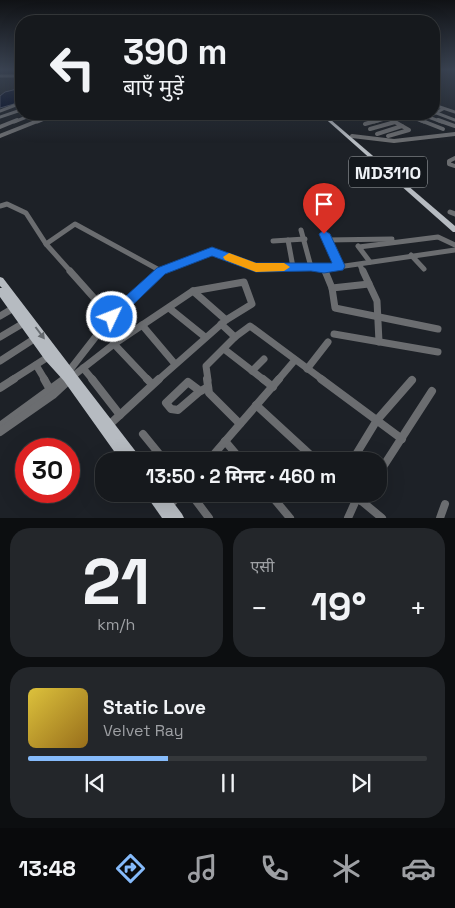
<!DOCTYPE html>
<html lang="hi">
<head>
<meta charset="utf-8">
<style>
  :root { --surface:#16191d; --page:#23262a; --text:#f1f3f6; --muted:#9ea0a4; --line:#35383b; --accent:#86bbfb }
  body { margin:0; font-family:"Space Grotesk","Noto Sans Devanagari",sans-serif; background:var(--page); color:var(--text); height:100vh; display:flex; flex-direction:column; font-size:19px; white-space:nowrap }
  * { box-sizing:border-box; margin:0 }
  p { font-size:16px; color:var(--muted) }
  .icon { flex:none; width:28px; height:28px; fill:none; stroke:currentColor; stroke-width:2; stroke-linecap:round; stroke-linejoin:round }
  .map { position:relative; height:518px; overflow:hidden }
  .details { display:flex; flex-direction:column; gap:10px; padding:10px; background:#0c0e10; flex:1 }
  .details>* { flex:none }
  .hud { position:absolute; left:15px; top:15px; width:425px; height:105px; border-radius:20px; box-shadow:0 5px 20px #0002,0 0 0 1px var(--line); background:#16191d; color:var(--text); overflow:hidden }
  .speed { position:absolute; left:15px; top:438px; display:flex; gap:10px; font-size:25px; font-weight:700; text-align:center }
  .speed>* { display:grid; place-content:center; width:65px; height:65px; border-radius:50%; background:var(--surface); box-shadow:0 5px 20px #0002,0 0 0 1px var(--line); line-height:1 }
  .speed .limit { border:8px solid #d22; background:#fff; color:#111 }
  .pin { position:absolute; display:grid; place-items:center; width:42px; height:42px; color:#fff; margin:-51px -21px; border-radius:50% 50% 50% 0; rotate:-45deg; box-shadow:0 0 5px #0007 }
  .pin .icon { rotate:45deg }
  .me { position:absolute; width:55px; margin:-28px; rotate:47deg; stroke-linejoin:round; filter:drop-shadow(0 0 4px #0008) }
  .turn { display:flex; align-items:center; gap:18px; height:105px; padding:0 25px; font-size:22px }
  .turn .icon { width:65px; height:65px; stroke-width:2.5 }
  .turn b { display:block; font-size:35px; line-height:42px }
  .big { font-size:38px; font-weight:700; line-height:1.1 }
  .details .card { flex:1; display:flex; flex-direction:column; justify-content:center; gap:8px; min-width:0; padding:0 18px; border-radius:20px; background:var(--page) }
  .details .dial { align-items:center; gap:0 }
  .dial b { font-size:65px; line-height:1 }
  .song { display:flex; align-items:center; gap:15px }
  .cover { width:60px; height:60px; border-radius:8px; background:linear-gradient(135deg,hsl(50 70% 55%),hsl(40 70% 35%)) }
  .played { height:5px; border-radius:2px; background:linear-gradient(90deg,var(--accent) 35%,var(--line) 35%) }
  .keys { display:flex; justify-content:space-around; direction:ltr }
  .heat { display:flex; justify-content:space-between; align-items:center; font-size:28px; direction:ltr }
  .details .tiles { flex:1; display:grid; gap:10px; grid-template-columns:1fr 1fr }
  .card:last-child { grid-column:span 2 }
  .trip { position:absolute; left:95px; top:452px; width:292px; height:50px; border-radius:20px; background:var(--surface); box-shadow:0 5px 20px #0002,0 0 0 1px var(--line); font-weight:700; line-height:50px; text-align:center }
  .tabs { display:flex; height:80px; justify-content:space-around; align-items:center; background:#090a0c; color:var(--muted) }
  .tabs .icon { width:35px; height:35px }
  .tabs .selected { color:var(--accent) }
  .tabs b { font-size:22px; color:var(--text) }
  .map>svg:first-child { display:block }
  .water { fill:#000923; stroke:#484f62 }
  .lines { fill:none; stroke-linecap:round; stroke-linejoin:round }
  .minor-far4 { stroke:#6b6d70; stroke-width:3 }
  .minor-far3 { stroke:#6b6d70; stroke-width:4 }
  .minor-far2 { stroke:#6b6d70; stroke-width:5 }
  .minor-far1 { stroke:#6b6d70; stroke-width:7 }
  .minor { stroke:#6b6d70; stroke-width:8 }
  .major { fill:#b6bbc1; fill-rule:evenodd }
  .oneway { fill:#656a6f }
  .route { fill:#1a73e8; stroke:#114b97 }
  .slow { fill:#f59e0b }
  .labels { text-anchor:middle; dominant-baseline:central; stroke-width:5; stroke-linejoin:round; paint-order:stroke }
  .shield { fill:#14181d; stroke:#adb1b5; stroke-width:1 }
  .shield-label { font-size:18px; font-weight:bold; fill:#eff2f6 }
</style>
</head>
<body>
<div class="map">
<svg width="455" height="518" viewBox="0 0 455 518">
  <rect width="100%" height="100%" fill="#1d2127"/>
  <path class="water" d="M21 88V96L17 99 14 104 0 108V96L5 92Z"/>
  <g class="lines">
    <g class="minor-far4">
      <path d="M0 76H13"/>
      <path d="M434 105 455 112"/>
      <path d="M0 111 21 103"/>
      <path d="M434 112 455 120"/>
      <path d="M60 114 65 117"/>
      <path d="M380 114 394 122"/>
      <path d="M404 114 424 122"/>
      <path d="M420 114 442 122"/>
      <path d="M0 117 21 110"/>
      <path d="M428 117 443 109"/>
      <path d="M359 119 368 116 365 114"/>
      <path d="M14 122 34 114"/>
      <path d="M37 122 56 114"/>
      <path d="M374 122 388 118"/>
    </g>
    <g class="minor-far3">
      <path d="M420 120 443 129"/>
      <path d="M438 120 455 126"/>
      <path d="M365 124 379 120"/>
      <path d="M0 127 17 120"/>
      <path d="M370 129 395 122 392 120"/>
      <path d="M377 134 402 126 395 122"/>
      <path d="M0 136 40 120"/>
      <path d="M352 136 394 141 455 134"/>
      <path d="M388 136 409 130 402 126"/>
      <path d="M455 158 449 161V164L455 166"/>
    </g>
    <g class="minor-far2">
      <path d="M0 206 7 204 26 213 46 244 71 272"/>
      <path d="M450 212 455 214"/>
      <path d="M301 230 311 267"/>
      <path d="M324 234 339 266"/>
      <path d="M288 240 293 267 324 269 455 250"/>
      <path d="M327 240 392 239"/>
      <path d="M273 241 305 239"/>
      <path d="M46 244 75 224 161 271"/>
      <path d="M358 246 370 262"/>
      <path d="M359 247 438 237 455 245"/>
      <path d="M411 255 424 269"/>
      <path d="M360 265 363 272"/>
      <path d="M324 269 325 272"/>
      <path d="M160 272 212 251 256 268 293 267"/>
    </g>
    <g class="minor-far1">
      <path d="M70 271 111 317"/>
      <path d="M325 271 332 288 335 308 438 329"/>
      <path d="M363 271 377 301 379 342"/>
      <path d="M332 288 369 284"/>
      <path d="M193 291 226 320"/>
      <path d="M169 308 205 337"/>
      <path d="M0 316 12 309"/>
      <path d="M221 324 235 337"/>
      <path d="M142 325 175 364"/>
      <path d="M334 334 438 352"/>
      <path d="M0 337 22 324"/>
      <path d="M114 344 148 380"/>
      <path d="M224 349 264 380"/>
      <path d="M0 361 34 339"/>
      <path d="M36 365 45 380"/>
      <path d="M83 368 93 380"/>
      <path d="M307 369 328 342"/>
      <path d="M69 371 111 317 162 271"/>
      <path d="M252 371 264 359"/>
      <path d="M73 376 114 344 193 291 244 282 252 304 226 320 158 380"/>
      <path d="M12 380 48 357"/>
      <path d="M208 380 206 366 235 337 250 326 323 380"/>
      <path d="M278 380 295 360"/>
    </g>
    <g class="minor">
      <path d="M44 379 52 393"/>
      <path d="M92 379 120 415"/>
      <path d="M147 379 152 384"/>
      <path d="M207 379 209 393 240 424"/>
      <path d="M263 379 273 387"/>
      <path d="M321 379 402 439"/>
      <path d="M0 388 14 379"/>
      <path d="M200 391 188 382 166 403 171 409 178 410 199 392 208 387"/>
      <path d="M256 405 317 461"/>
      <path d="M109 425 159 379"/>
      <path d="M0 426 63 380"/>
      <path d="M0 432 53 395 68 381"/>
      <path d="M143 434 165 461"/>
      <path d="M225 441 242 461"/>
      <path d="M208 461 279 379"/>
      <path d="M352 461 377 420 412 380"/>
      <path d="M379 473 432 391"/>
      <path d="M191 494 209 518"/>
      <path d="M270 494 290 518"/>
      <path d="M353 494 382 518"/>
      <path d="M361 501 365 494"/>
      <path d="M169 506 180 494"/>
      <path d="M348 518 357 498"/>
      <path d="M440 518 445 504"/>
    </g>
    <g class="major">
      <path d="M320 114H324L455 226V232H453Z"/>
      <path d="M0 277 3 278 74 371 76 374 140 457 142 461H121L64 381 45 360 0 297V288H2L0 286Z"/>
      <path d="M146 494H167L182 514 184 518H162L148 498Z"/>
    </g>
  </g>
  <defs><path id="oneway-solid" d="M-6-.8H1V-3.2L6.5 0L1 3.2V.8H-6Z" transform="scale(1.25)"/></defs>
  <use class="oneway" href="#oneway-solid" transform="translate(40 333) rotate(53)"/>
  <linearGradient id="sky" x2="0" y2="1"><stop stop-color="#101215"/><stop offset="0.49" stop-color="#3a4352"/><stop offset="1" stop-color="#3a4352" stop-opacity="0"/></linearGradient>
  <rect width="455" height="142" fill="url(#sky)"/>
  <path class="route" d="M324 230 330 234 345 266 343 270 324 273 311 271 256 272 212 256 165 274 116 321 112 323 107 321 105 317 107 313 157 268 212 247 256 263H332L319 234Z"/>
  <path class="slow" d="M229 253 256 263H284L290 267 284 271 256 272 225 260 223 257Z"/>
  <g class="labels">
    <rect class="shield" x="349" y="156.5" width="78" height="31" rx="4"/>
    <g class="shield-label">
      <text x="388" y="172">MD3110</text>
    </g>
  </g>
</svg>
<div class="speed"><div class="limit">30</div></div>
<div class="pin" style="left:324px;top:234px;background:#d93025"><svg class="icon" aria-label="arrive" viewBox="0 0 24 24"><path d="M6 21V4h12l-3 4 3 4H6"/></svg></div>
<svg class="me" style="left:112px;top:317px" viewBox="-20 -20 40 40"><circle r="17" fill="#1a73e8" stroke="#fff" stroke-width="3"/><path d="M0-11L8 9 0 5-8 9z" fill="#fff"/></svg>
<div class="trip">13:50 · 2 मिनट · 460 m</div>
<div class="hud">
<div class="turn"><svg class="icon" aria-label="left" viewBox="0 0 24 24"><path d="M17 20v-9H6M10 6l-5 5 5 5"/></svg><div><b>390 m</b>बाएँ मुड़ें</div></div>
</div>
</div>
<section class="details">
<div class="tiles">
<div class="card dial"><b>21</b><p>km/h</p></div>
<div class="card"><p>एसी</p>
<div class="heat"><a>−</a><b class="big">19°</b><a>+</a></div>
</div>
<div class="card">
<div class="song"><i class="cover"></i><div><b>Static Love</b><p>Velvet Ray</p></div></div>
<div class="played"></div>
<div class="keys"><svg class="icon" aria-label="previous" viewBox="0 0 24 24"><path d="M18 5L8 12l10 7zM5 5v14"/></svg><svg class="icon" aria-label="pause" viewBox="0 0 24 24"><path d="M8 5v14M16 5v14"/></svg><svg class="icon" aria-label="next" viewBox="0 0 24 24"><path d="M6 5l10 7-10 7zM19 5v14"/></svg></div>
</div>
</div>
</section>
<nav class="tabs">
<b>13:48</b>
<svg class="icon selected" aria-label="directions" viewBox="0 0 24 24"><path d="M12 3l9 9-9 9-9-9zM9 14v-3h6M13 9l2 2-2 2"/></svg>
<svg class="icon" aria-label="music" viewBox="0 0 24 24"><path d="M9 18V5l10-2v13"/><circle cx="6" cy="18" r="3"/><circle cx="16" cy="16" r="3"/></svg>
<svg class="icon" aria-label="phone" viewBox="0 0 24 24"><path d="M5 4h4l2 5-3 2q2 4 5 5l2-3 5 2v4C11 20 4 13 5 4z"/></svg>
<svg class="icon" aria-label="climate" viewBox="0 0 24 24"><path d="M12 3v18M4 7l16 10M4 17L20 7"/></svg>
<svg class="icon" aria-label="car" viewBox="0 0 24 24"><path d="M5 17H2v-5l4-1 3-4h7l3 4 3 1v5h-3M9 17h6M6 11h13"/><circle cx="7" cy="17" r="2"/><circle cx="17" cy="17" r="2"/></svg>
</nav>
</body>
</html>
